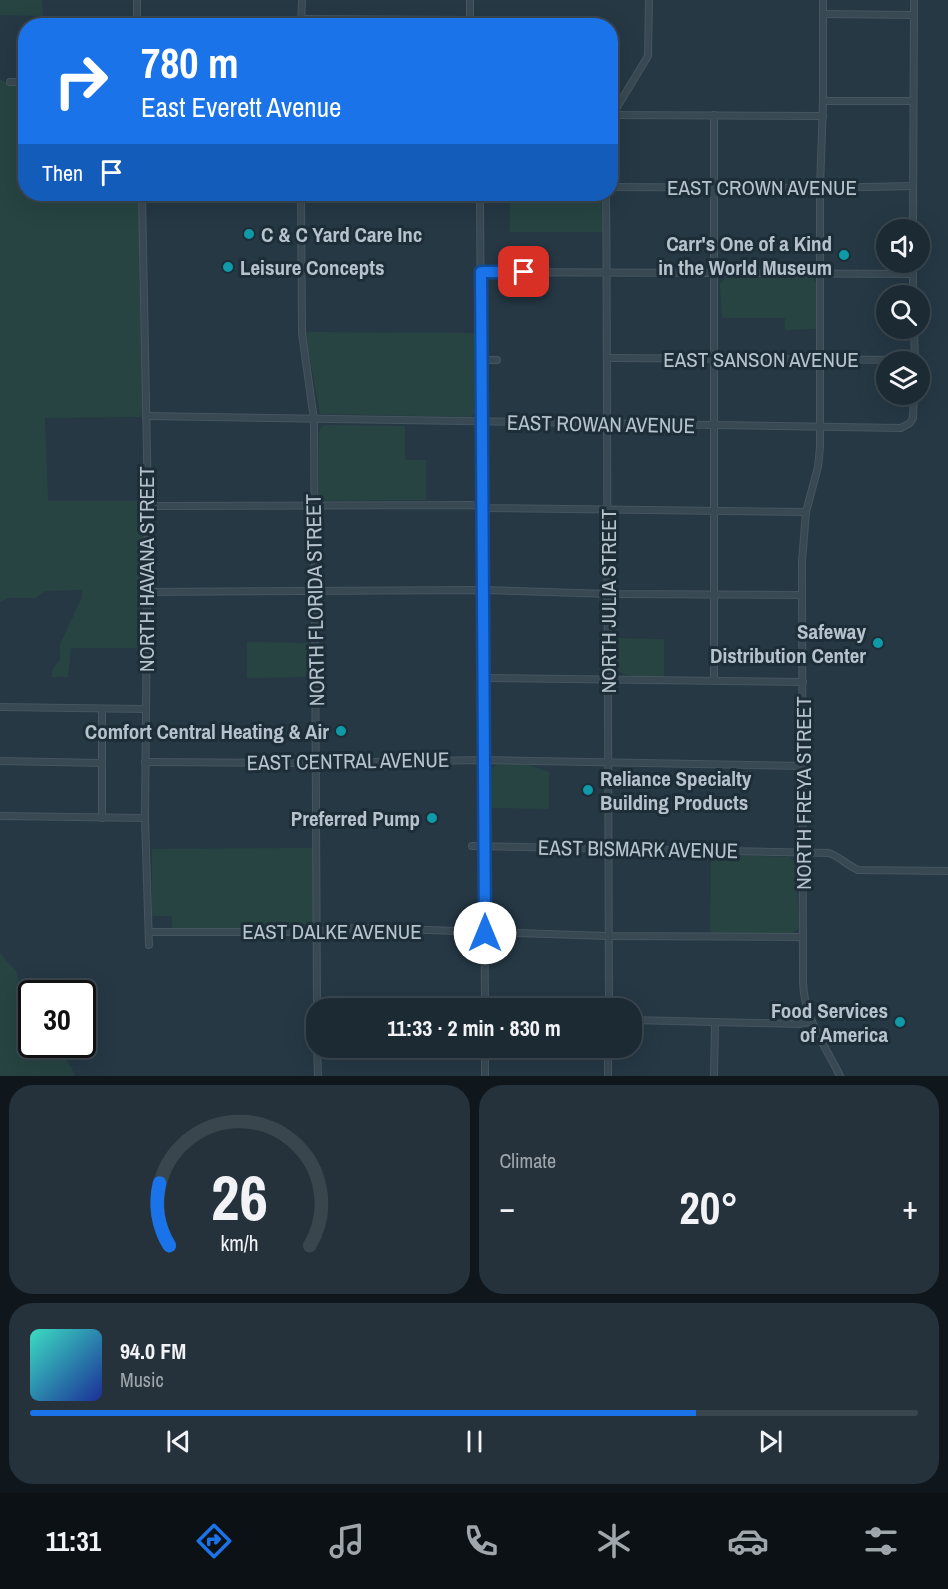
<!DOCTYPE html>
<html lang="en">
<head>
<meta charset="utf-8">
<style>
  :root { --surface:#1c2a33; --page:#25323b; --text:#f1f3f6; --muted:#a0a7ac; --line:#3a464e; --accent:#1a73e8 }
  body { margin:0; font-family:"Archivo Narrow",sans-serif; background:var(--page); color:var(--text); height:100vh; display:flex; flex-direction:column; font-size:22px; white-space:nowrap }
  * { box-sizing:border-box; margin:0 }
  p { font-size:20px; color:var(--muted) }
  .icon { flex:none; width:33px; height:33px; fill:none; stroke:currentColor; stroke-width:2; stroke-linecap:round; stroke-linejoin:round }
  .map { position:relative; height:1076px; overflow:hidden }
  .drawer { display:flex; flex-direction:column; gap:9px; padding:9px; background:#0f171c; flex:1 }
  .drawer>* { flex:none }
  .guide { position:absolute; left:18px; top:18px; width:600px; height:183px; border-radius:24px; box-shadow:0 6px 24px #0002,0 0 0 2px var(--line); background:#1a73e8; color:#fff; overflow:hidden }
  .controls { position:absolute; left:876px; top:219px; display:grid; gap:12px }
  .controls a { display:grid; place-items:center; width:54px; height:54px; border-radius:50%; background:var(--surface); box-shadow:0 6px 24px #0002,0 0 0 2px var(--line); font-size:30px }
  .speed { position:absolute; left:18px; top:980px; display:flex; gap:12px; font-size:30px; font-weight:700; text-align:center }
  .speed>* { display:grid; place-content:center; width:78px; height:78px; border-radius:50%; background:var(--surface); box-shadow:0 6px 24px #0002,0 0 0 2px var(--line); line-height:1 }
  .speed .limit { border:3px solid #111; border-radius:9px; background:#fff; color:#111 }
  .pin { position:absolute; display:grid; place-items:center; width:51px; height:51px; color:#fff; margin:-26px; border-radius:12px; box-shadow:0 3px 9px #0006 }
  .me { position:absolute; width:66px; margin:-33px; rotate:0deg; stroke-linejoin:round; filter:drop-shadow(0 0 4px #0008) }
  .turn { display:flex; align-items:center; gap:21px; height:126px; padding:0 24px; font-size:27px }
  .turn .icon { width:78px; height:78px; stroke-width:2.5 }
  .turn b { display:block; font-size:42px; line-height:51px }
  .then { display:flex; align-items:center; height:57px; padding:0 24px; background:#0003; gap:12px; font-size:22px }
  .big { font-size:45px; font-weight:700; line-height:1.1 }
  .drawer .widget { flex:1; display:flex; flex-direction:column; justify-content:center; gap:9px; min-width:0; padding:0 21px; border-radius:24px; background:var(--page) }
  .drawer .dial { align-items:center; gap:0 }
  .dial svg { height:156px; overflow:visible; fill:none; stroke:var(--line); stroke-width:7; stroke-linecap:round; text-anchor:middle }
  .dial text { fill:var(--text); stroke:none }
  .song { display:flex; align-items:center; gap:18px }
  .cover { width:72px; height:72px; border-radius:9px; background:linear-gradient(135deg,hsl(170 70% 55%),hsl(230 70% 35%)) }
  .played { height:6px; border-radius:3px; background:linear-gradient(90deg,var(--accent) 75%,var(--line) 75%) }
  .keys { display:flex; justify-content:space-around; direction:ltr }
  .heat { display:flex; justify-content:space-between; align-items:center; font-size:33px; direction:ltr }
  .drawer .tiles { flex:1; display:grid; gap:9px; grid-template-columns:1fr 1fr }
  .widget:last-child { grid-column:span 2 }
  .trip { position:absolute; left:306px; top:998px; width:336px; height:60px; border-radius:24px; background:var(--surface); box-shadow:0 6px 24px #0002,0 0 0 2px var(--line); font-weight:700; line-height:60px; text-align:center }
  .menu { display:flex; height:96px; justify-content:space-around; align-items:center; background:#0b1114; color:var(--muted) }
  .menu .icon { width:42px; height:42px }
  .menu .selected { color:var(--accent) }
  .menu b { font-size:27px; color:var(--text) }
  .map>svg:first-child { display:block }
  .green { fill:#274442 }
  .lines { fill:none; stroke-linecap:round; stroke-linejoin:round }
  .minor-casing { stroke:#46555f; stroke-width:8 }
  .minor { stroke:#394953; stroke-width:6 }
  .route-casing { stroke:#114b97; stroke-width:15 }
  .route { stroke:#1a73e8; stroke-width:10 }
  .culture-dot { fill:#0f9aa8; stroke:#1e2e38; stroke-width:2 }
  .labels { text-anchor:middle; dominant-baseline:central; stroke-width:6; stroke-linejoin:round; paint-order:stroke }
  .street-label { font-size:21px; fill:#b6c3cd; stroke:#1e2e38 }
  .poi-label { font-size:21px; font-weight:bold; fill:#b6c3cd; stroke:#1e2e38; text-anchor:end }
</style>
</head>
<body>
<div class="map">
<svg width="948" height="1076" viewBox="0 0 948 1076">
  <rect width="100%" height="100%" fill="#253844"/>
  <g class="green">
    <path d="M0 0H42L43 16 0 15Z"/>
    <path d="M0 79 9 84H25L26 194H141L144 412 139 417 45 418 48 501H139L144 506 145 576 137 581V648H71L68 677H52V670L60 660V644L82 597V590L45 591 36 598H9L0 602Z"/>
    <path d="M510 194H601L602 232H510Z"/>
    <path d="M725 278H812L817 283V329L785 330V318H722L720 284Z"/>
    <path d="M305 332 477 333 478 410 471 417 320 414Z"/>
    <path d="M325 425 405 426V460H426V500L324 501 319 495V433L321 427Z"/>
    <path d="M613 638 664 639V678C653 677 618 678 614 667 611 659 613 647 613 638Z"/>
    <path d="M247 642 312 643 313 677 247 678Z"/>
    <path d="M497 764H525L549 772V809L489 808V771Z"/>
    <path d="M314 848 315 926 313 929H172V916H152V849Z"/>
    <path d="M711 855 790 857 796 865 799 928 793 933H710Z"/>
    <path d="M0 953 16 971 23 997 31 1002 32 1044H54L71 1067 75 1076H0Z"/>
  </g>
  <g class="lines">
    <g class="minor-casing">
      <g id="minor">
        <path d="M137 0V26"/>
        <path d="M470 0V26"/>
        <path d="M823 0V101L820 188V447L818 467 806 512 802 561 803 982C804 1018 825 1045 840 1076"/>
        <path d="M823 14 914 15"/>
        <path d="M301 19 470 20"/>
        <path d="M301 26 302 0"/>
        <path d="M10 82H26"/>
        <path d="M823 101H913"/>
        <path d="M610 115 823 116"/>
        <path d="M714 115V681"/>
        <path d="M611 117 648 56 649 0"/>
        <path d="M610 187 820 188 913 186"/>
        <path d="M142 194 148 506 145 818 149 945"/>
        <path d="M301 194 302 333 314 420 317 1008"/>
        <path d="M480 194 485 1008"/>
        <path d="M606 194C609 465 606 736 609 1008"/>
        <path d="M913 230 914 0"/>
        <path d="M913 262V296"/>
        <path d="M481 272 913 274"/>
        <path d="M914 328 915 361"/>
        <path d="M607 358 915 360"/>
        <path d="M481 360H497"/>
        <path d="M146 416 901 428 910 423 913 418 914 394"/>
        <path d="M148 506 472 505 483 508 806 512"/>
        <path d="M145 592 483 590 609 594 802 595"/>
        <path d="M483 678 803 682"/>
        <path d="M0 707 145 709"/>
        <path d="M102 709V818"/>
        <path d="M0 761 102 763"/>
        <path d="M145 762 317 763 484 760 803 766"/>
        <path d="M0 816 145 818"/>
        <path d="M472 846 829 853C840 857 847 865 858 870L948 871"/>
        <path d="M149 932H316L333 929 367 928 608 936 803 937"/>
        <path d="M632 1020 799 1024 810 1022"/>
        <path d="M317 1047 318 1076"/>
        <path d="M485 1047V1076"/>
        <path d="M608 1076V1047"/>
        <path d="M714 1076 715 1022"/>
      </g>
    </g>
    <use href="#minor" class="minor"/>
  </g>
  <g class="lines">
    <g class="route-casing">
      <path id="route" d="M485 933 481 272H524"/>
    </g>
    <use href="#route" class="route"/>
  </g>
  <g class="culture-dot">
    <circle cx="249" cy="234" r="6"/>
    <circle cx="844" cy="255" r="6"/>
    <circle cx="228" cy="267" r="6"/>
    <circle cx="878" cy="643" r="6"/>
    <circle cx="341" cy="731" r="6"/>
    <circle cx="588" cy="790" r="6"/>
    <circle cx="432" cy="818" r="6"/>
    <circle cx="900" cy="1022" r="6"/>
  </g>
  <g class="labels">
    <g class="street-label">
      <text x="762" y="187">EAST CROWN AVENUE</text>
      <text x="761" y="359">EAST SANSON AVENUE</text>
      <text transform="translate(601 424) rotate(1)">EAST ROWAN AVENUE</text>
      <text transform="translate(146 569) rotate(-90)">NORTH HAVANA STREET</text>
      <text transform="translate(315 600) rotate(-91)">NORTH FLORIDA STREET</text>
      <text transform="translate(608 601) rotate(-90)">NORTH JULIA STREET</text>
      <text transform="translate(348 761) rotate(-1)">EAST CENTRAL AVENUE</text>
      <text transform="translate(803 793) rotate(-90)">NORTH FREYA STREET</text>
      <text transform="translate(638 849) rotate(1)">EAST BISMARK AVENUE</text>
      <text x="332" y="931">EAST DALKE AVENUE</text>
    </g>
    <g class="poi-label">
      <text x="261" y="234" text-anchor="start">C &amp; C Yard Care Inc</text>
      <text x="832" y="243">Carr's One of a Kind<tspan x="832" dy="24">in the World Museum</tspan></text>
      <text x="240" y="267" text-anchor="start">Leisure Concepts</text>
      <text x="866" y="631">Safeway<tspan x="866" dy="24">Distribution Center</tspan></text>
      <text x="329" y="731">Comfort Central Heating &amp; Air</text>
      <text x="600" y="778" text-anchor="start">Reliance Specialty<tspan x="600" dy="24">Building Products</tspan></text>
      <text x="420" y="818">Preferred Pump</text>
      <text x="888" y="1010">Food Services<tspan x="888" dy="24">of America</tspan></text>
    </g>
  </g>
</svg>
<div class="controls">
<a><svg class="icon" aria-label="sound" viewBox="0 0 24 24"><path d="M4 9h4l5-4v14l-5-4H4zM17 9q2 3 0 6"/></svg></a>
<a><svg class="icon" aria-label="search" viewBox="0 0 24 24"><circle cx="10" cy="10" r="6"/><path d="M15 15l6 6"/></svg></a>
<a><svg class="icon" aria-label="layers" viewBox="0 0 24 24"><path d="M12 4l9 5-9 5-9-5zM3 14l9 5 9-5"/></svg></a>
</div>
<div class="speed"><div class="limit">30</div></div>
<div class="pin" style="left:524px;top:272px;background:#d93025"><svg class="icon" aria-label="arrive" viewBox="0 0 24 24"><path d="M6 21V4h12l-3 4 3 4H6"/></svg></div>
<svg class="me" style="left:485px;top:933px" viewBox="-20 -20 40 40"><circle r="19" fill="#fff"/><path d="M0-13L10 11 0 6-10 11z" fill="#1a73e8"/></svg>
<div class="trip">11:33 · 2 min · 830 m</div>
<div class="guide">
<div class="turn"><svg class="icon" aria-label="right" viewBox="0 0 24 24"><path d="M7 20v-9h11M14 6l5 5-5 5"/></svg><div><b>780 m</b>East Everett Avenue</div></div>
<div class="then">Then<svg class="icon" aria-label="arrive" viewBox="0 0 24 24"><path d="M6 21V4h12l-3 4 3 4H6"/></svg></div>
</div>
</div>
<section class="drawer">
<div class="tiles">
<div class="widget dial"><svg viewBox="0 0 100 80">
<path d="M14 69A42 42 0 1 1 86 69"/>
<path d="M14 69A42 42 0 0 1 9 37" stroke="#1a73e8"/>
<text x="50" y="56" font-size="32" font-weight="700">26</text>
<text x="50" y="72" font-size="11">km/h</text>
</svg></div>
<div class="widget"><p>Climate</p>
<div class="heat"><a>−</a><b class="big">20°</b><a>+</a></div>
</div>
<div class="widget">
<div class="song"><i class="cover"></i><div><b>94.0 FM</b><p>Music</p></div></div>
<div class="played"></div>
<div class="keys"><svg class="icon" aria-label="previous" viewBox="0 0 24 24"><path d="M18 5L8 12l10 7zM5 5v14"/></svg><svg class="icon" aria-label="pause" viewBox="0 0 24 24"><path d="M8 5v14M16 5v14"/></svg><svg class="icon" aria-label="next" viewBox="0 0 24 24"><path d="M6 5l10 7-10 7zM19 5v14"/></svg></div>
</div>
</div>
</section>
<nav class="menu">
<b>11:31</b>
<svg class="icon selected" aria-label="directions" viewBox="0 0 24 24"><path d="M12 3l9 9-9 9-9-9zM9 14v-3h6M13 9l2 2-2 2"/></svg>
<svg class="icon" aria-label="music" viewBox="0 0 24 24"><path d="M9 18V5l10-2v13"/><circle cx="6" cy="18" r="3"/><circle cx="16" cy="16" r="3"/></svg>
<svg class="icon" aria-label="phone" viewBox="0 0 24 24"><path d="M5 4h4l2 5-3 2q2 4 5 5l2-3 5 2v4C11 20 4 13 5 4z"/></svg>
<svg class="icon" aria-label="climate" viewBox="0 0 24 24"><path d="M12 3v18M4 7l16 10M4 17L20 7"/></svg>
<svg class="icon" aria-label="car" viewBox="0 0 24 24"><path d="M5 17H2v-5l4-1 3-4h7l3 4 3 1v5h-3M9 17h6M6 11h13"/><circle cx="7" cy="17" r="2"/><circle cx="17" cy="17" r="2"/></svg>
<svg class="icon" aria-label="filters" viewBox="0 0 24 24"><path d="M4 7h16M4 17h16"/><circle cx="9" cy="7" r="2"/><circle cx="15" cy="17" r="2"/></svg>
</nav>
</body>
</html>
